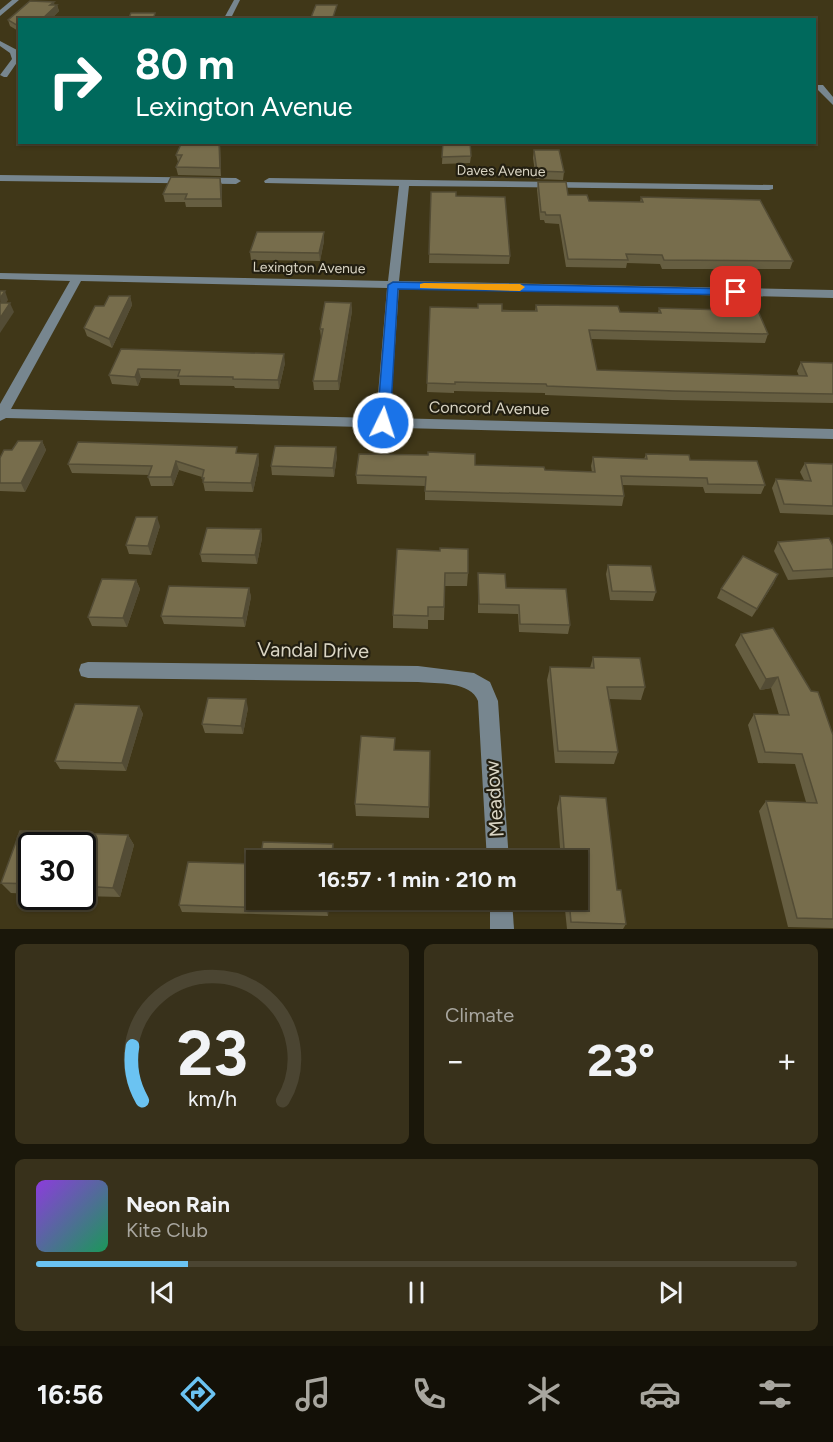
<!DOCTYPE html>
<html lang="en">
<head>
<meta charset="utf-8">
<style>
  :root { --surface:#302912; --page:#38311b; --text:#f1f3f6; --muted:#a8a69f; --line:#4b4532; --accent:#6bc3f2 }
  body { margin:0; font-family:Figtree,sans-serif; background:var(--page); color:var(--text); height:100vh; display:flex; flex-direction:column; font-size:22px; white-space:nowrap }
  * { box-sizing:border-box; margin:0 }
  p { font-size:20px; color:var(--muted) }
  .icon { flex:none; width:33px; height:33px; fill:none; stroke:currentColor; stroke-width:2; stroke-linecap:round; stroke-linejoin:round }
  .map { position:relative; height:929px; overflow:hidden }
  .sheet { display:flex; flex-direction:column; gap:15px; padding:15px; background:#1a170a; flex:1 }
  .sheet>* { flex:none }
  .hud { position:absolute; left:18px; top:18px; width:798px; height:126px; border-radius:0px; box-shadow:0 2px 4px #0004,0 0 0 2px var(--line); background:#00695c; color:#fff; overflow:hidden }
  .speed { position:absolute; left:18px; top:832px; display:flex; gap:12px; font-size:30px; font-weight:700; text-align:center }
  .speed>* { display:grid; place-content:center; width:78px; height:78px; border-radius:50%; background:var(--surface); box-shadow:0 2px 4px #0004,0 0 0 2px var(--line); line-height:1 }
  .speed .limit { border:3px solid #111; border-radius:9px; background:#fff; color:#111 }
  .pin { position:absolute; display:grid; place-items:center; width:51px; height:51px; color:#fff; margin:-26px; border-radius:12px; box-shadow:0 3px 9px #0006 }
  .me { position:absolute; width:66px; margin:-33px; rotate:4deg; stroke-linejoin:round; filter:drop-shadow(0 0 4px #0008) }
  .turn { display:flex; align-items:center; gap:21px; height:126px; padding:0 18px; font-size:27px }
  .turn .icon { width:78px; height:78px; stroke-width:2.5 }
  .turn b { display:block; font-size:42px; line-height:51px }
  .big { font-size:45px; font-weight:700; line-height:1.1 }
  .sheet .card { flex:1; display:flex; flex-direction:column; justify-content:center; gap:9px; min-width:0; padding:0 21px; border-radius:9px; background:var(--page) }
  .sheet .dial { align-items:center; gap:0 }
  .dial svg { height:156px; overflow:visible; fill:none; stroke:var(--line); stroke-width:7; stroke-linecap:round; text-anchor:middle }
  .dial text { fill:var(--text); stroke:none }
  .song { display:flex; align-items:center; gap:18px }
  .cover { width:72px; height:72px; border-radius:9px; background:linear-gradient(135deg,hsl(270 70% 55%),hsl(150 70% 35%)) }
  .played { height:6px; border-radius:3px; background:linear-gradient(90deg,var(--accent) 20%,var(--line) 20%) }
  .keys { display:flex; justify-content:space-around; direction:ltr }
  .heat { display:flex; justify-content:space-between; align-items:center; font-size:33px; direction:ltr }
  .sheet .tiles { flex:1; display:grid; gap:15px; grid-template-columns:1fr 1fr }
  .card:last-child { grid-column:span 2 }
  .trip { position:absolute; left:246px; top:850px; width:342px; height:60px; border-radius:0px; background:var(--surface); box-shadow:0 2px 4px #0004,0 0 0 2px var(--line); font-weight:700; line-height:60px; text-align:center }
  .menu { display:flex; height:96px; justify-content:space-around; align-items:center; background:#131007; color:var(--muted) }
  .menu .icon { width:42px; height:42px }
  .menu .current { color:var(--accent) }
  .menu b { font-size:27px; color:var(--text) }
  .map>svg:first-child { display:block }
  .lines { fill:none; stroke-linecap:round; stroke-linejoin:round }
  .minor { fill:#77868f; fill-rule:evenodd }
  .wall { fill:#665e41 }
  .shaded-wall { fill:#534c35 }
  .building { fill:#776d4c; stroke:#534c35; stroke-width:1.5 }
  .route { fill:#1a73e8; stroke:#114b97; stroke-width:1.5 }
  .slow { fill:#f59e0b }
  .labels { text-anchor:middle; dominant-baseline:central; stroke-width:4.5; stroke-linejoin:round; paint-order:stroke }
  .far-street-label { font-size:14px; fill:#dad5c4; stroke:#231f11 }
  .street-label { font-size:16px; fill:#dad5c4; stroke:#231f11 }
  .near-street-label { font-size:20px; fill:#dad5c4; stroke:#231f11 }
</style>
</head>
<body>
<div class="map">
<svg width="833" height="929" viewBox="0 0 833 929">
  <rect width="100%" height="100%" fill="#403718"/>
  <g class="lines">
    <g class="minor">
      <path d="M12 0H19L0 16V10Z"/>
      <path d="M234 0H240L230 20H223Z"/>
      <path d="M0 41 17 50 20 58 7 77H4L0 75 12 59 10 53 0 46Z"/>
      <path d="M817 85H823L833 97V105L817 89Z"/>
      <path d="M0 175 236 178 241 181 236 184 0 181Z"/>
      <path d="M269 178 773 185V189L769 190 409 186 399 281 833 290V298L399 288 390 418 833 429V439L6 418 0 421V404L70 281 0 279V273L388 281 399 186 265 183 264 181ZM81 281 387 288 376 418 11 409Z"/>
      <path d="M88 662 418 666 474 673 490 682 498 701 509 861H487L478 701C471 681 437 684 418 682L88 678 81 676 79 670 81 664Z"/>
      <path d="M490 900H512L514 929H490Z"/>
    </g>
  </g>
  <g class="wall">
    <path d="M55 5H57L59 11 50 20H20V32L10 26 8 20Z"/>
    <path d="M182 142H220L221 176 178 175 176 167 178 162 176 155Z"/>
    <path d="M443 142 471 156 470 163 442 164Z"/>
    <path d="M534 150 564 172 563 180 536 179 533 158Z"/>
    <path d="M220 178 222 186V207H186L185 202H165L163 194Z"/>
    <path d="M538 182 568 195 589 201 640 202 641 197 793 261 790 269H662L660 264 627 263 626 268 566 267 559 224 545 223 544 220H540L537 190Z"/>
    <path d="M431 192 510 256 509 264 429 263Z"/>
    <path d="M324 241 320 261 251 260 250 252Z"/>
    <path d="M130 296 132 305 112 348 87 336 84 328 104 306Z"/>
    <path d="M351 303 352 311 339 390H314L313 381 321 338 320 329Z"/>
    <path d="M536 305 620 312 658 313 659 308 768 334 765 343 591 339 597 370 799 376 797 371 801 362 833 363V403L672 400 545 395V393L454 391V393L427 392 430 307 535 311Z"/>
    <path d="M121 349 285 363 279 389 235 388 234 386 180 385 179 379 141 378 138 386 112 384 109 375Z"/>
    <path d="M42 441 46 450 25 492 0 491V458L12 450Z"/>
    <path d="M239 453 258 454 259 463 253 492 205 491 202 477 179 470 173 486H151L148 477 149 475 72 473 68 464Z"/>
    <path d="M646 454 690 460 765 485 761 494 705 493 703 487 622 485 624 496 622 506 425 500V486L357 484 356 475 475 465 545 470 592 472 591 466 593 457 644 459Z"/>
    <path d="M337 456 334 477 272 475 271 466Z"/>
    <path d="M805 463 833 464V515L780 513 772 488 776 479 804 480 800 472Z"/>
    <path d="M160 526 151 555 129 554 126 545Z"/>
    <path d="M261 529 262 538 257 564 202 562 200 554Z"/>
    <path d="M778 542 833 546V577L788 580 774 551Z"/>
    <path d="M397 549 468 573 467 586H445L444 620H428V629L393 628V615Z"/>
    <path d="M608 565 656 592 653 601 610 600 606 574Z"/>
    <path d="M478 573 570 625 568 634 519 632 518 614 478 613Z"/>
    <path d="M136 580 140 589 127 627 92 626 88 617Z"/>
    <path d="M774 583 752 617 717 598 721 589Z"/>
    <path d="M249 588 251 597 245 627 164 624 161 616Z"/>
    <path d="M741 634 833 735V928L788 927 759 811 766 801 806 802 795 764 758 763 748 725 754 714 779 715 771 688 760 690 735 645Z"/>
    <path d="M593 657 645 687 641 700 609 699 618 752 614 764 555 763 547 680 550 667 590 668Z"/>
    <path d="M139 706 143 714 126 771 60 769 55 761Z"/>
    <path d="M248 708 243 734 205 733 202 724Z"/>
    <path d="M395 750 430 751 429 818 356 816 355 804Z"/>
    <path d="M560 796 617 890 626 924 623 929H567L564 900H578V861H561L557 808Z"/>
    <path d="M20 831 128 835 134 845 120 897 82 896V846H32V894L11 893 1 883Z"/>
    <path d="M329 900 328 916 182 912 179 905Z"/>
    <path d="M364 900H421V903L364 902Z"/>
  </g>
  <g class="shaded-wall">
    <path d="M54 2 55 7 57 5 59 11 50 20H42L50 5Z"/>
    <path d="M219 142H220L221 176 220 168Z"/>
    <path d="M220 178 222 186V207L221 199Z"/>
    <path d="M324 232V241L320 261 319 253Z"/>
    <path d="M5 291 8 300 1 311 0 298Z"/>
    <path d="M130 296 132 305 112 348 109 339Z"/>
    <path d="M10 303 14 312 0 333V318Z"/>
    <path d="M351 303 352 311 339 390 338 381Z"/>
    <path d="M284 354 285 363 279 389 278 380Z"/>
    <path d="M138 369 141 378 138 386 135 377Z"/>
    <path d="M42 441 46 450 25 492 21 483Z"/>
    <path d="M336 447 337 456 334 477 333 468Z"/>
    <path d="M258 454 259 463 253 492 251 483Z"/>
    <path d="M176 461 179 470 173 486 171 477Z"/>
    <path d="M157 517 160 526 151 555 148 546Z"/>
    <path d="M261 529 262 538 257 564 255 555Z"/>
    <path d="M778 574 774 583 752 617 757 609Z"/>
    <path d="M136 580 140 589 127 627 123 618Z"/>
    <path d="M249 588 251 597 245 627 243 618Z"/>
    <path d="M778 677 771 688 760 690 766 679Z"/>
    <path d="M246 699 248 708 243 734 241 726Z"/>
    <path d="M139 706 143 714 126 771 122 763Z"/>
    <path d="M128 835 134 845 120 897 113 888Z"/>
    <path d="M333 844 334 852 333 861H331Z"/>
    <path d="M327 900H329L328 916 326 910Z"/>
  </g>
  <g class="building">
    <path d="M30 1 54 2 50 5H57L42 19 43 20H20V27L8 20Z"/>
    <path d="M316 5H337L332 20H310Z"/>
    <path d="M131 13H155L153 20H128Z"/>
    <path d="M182 142H219L220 168 176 167 182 155H176Z"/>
    <path d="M443 142H470L471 156 442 157Z"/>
    <path d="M534 150H559L564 172 537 171Z"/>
    <path d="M171 177 220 178 221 199H185L187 194H163Z"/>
    <path d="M538 182H566L568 195H587L589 201 643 202 641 197 760 200 793 261 664 260 662 255 626 254 628 260 568 259 560 215H546L545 212H541Z"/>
    <path d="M431 192H456V196L505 197 510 256 429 254Z"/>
    <path d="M257 232H324L319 253 250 252Z"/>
    <path d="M0 291H5L0 298Z"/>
    <path d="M109 296H130L109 339 84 328 95 306H104Z"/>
    <path d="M325 302 351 303 338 381H313L323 329H320Z"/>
    <path d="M0 303H10L0 318Z"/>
    <path d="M478 304H502V311H537L536 305 618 306 620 312 661 313 659 308 758 311 768 334 589 330 597 370 807 376 801 362 833 363V394L674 391 547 386 546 384 455 382V384L427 383 430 307 478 308Z"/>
    <path d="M121 349 284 354 278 380 233 379V377L178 376 180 370 138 369 135 377 109 375Z"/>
    <path d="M18 441H42L21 483H0V458L4 450H12Z"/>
    <path d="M78 442 237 447 236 453 258 454 251 483 203 482 204 478H202L204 470 176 461 171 477H148L152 466 68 464Z"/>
    <path d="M275 446 336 447 333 468 271 466Z"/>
    <path d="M428 452 475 454V465L544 467 545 470 595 472 593 457 647 459 646 454 689 455 690 460 757 461 765 485 708 484 707 478 621 476 624 496 425 491 426 477 356 475 359 454 428 455Z"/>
    <path d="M805 463 833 464V506L784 504 776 479 811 481Z"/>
    <path d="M136 517H157L148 546 126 545Z"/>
    <path d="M207 528 261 529 255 555 200 554Z"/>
    <path d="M829 538 833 546V569L793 571 778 542Z"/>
    <path d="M440 548 468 549V573H445L444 607H428V616L393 615 397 549 440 551Z"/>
    <path d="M743 556 778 574 757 609 721 589Z"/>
    <path d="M608 565 651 566 656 592 612 591Z"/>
    <path d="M478 573 505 574 506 588 566 589 570 625 520 624 519 605 479 604Z"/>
    <path d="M102 579 136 580 123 618 88 617Z"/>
    <path d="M169 586 249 588 243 618 161 616Z"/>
    <path d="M773 628 811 691 818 692 833 735V919L797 918 766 801 817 803 802 754 765 752 754 714 789 715 778 677 766 679 741 634Z"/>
    <path d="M593 657 640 658 645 687H607L618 752 558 751 550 667 594 668Z"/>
    <path d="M208 698 246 699 241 726 202 724Z"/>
    <path d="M75 704 139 706 122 763 55 761Z"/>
    <path d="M361 736 395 738 394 750 430 751 429 807 355 804Z"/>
    <path d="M560 796 606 798 617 890H621L626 924 571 922 569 900H578V861H565Z"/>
    <path d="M20 831 128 835 113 888 82 886V846H32V884L1 883Z"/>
    <path d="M263 842 333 844 331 861H260Z"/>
    <path d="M366 853 422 854V861H366Z"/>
    <path d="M188 862 256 864V900H327L326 910 179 905Z"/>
  </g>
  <path class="route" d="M393 282 736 289 741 292 736 295 398 289 390 423 383 428 377 423 388 285Z"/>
  <path class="slow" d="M424 283 520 284 525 287 520 291 420 288V284Z"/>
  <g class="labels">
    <g class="far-street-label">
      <text transform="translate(501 171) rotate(1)">Daves Avenue</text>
      <text transform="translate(309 268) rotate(1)">Lexington Avenue</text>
    </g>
    <g class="street-label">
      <text transform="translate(489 408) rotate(1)">Concord Avenue</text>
    </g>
    <g class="near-street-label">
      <text transform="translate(313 650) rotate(1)">Vandal Drive</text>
      <text transform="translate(494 799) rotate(-94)">Meadow</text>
    </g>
  </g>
</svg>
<div class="speed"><div class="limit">30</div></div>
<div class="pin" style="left:736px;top:292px;background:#d93025"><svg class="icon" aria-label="arrive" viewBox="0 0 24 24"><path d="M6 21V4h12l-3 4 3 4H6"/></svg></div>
<svg class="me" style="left:383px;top:423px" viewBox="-20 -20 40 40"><circle r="17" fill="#1a73e8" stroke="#fff" stroke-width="3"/><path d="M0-11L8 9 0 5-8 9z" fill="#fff"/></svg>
<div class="trip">16:57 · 1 min · 210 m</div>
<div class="hud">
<div class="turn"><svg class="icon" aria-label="right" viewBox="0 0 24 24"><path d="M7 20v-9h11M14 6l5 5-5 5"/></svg><div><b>80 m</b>Lexington Avenue</div></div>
</div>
</div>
<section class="sheet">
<div class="tiles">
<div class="card dial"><svg viewBox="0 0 100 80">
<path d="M14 69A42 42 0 1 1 86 69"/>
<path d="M14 69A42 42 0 0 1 9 41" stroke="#6bc3f2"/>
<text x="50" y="56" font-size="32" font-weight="700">23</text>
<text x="50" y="72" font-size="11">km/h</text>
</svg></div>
<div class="card"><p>Climate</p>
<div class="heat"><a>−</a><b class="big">23°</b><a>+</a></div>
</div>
<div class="card">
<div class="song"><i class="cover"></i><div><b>Neon Rain</b><p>Kite Club</p></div></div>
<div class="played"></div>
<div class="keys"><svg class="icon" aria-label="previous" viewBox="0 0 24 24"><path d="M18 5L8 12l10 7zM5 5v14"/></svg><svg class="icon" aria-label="pause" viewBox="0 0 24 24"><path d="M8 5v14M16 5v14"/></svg><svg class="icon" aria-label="next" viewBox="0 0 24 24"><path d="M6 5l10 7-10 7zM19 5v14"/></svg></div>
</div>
</div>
</section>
<nav class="menu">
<b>16:56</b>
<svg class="icon current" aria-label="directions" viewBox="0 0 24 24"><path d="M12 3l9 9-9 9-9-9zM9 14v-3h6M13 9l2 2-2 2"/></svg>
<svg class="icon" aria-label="music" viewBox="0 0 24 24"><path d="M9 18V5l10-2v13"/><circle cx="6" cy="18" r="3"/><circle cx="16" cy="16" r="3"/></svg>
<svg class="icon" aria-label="phone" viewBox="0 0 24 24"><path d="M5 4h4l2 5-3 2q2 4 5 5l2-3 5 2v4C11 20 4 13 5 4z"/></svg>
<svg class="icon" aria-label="climate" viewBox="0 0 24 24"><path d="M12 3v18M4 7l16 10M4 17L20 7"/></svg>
<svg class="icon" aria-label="car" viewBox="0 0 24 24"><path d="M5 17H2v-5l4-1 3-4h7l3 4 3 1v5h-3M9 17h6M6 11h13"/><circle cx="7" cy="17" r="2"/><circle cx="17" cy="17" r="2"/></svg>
<svg class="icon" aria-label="filters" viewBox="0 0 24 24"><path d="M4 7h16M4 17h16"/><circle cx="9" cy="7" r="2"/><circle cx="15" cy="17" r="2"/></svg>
</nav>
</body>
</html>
